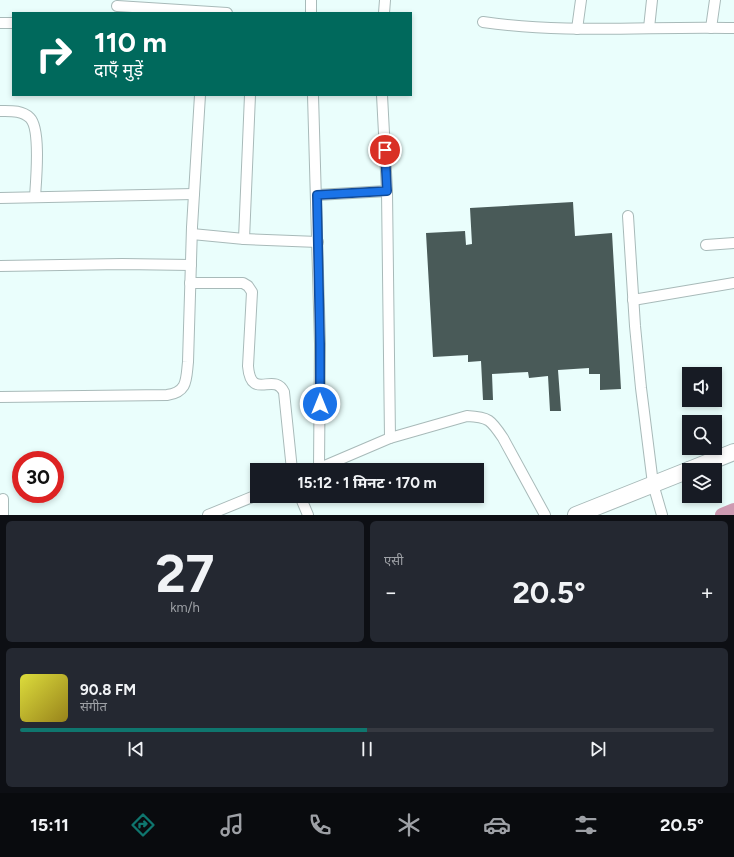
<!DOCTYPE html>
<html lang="hi">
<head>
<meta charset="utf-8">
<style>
  :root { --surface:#171b24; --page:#242831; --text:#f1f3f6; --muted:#9ea1a6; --line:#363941; --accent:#0f766e }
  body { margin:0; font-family:Figtree,"Noto Sans Devanagari",sans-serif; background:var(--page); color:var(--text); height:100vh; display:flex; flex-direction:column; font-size:15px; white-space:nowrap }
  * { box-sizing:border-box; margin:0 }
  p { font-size:13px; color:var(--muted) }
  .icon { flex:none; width:22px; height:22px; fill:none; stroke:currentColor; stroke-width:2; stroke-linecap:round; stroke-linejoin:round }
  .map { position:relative; height:515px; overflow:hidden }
  .drawer { display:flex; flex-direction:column; gap:6px; padding:6px; background:#0d0f14; flex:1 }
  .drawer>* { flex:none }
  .guide { position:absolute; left:12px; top:12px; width:400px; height:84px; border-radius:0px; box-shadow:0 2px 6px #0003; background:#00695c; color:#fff; overflow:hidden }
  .buttons { position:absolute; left:682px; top:367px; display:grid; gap:8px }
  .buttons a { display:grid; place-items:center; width:40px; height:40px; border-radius:0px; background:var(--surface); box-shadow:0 2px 6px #0003; font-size:20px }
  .speed { position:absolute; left:12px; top:451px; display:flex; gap:8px; font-size:20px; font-weight:700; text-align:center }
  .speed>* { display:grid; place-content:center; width:52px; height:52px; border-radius:50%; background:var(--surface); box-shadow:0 2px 6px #0003; line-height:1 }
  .speed .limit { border:6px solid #d22; background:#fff; color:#111 }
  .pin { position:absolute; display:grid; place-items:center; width:34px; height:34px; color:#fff; margin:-17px; border:2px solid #fff; border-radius:50%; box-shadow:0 1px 4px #0007 }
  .me { position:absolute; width:44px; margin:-22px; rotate:0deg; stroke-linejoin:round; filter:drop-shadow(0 0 3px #0008) }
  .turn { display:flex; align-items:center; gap:14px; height:84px; padding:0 16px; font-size:18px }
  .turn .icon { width:52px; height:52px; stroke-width:2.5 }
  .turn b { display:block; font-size:28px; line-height:34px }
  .big { font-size:30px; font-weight:700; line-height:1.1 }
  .drawer .widget { flex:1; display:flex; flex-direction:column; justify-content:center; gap:6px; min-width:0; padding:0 14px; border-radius:6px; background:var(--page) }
  .drawer .dial { align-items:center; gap:0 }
  .dial b { font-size:52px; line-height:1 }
  .song { display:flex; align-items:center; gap:12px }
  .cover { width:48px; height:48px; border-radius:6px; background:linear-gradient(135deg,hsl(60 70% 55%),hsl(50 70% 35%)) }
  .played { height:4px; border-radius:2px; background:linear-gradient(90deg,var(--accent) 50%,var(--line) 50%) }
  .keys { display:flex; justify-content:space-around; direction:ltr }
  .heat { display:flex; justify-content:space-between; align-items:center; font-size:22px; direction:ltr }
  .drawer .tiles { flex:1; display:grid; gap:6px; grid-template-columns:1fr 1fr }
  .widget:last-child { grid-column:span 2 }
  .trip { position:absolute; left:250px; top:463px; width:234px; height:40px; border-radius:0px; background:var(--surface); box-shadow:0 2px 6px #0003; font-weight:700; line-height:40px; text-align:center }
  .dock { display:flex; height:64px; justify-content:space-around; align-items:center; background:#090b0e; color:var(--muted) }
  .dock .icon { width:28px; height:28px }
  .dock .on { color:var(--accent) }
  .dock b { font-size:18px; color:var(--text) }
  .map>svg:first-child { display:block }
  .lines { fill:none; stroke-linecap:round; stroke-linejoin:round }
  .canal { stroke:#cd9bb2; stroke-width:14 }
  .building { fill:#495a58 }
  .minor-casing { stroke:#a8bab9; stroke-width:12 }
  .primary-casing { stroke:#a8bab9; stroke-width:18 }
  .minor { stroke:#fff; stroke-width:10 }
  .primary { stroke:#fff; stroke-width:16 }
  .route-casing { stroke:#114b97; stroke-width:10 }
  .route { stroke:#1a73e8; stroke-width:7 }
</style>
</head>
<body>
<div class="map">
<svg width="734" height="515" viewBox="0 0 734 515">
  <rect width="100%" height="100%" fill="#eafefc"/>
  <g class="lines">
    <path class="canal" d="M722 515 734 510"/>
  </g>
  <path class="building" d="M573 202 575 236 612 233 621 389 600 390V374H589V368L558 370 561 411H550L548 376 529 378 528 372 492 374 493 400H483L481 361 468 362V355L433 357 426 233 465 231 466 245 472 244 470 208Z"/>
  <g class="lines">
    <g class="minor-casing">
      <g id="minor">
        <path d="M311 0V13"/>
        <path d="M117 6 227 13"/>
        <path d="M384 13 385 0"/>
        <path d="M483 22C566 34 650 26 734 28"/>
        <path d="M0 23H13"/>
        <path d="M649 28 652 0"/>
        <path d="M711 28 715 0"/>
        <path d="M577 29 581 0"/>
        <path d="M313 95 320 344 319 468"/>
        <path d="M382 95 387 191 390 438"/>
        <path d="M0 111C10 111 22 110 30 118 41 129 36 181 35 197"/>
        <path d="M317 195 387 191"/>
        <path d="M0 198 194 194"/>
        <path d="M628 216 635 326 641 388 653 484 662 515"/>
        <path d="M192 234 244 239 318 242"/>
        <path d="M244 239 250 95"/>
        <path d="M706 245 734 243"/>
        <path d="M0 266 122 264 191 265"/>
        <path d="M190 283H243L248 286 252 292 248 366C251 402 274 371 284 392L292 470"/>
        <path d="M633 300 734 283"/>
        <path d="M0 397 167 395C188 392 186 379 188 362L192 227 200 95"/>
        <path d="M315 470 390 438 467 416C489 417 491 420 503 438L545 515"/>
        <path d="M300 496 308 515"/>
        <path d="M3 515V499"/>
        <path d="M208 515 257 495"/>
      </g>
    </g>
    <g class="primary-casing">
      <g id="primary">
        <path d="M689 470 734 452"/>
        <path d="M576 515 689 470"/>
      </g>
    </g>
    <use href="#minor" class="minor"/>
    <use href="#primary" class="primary"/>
  </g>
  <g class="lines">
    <g class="route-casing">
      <path id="route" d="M320 404V344L317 195 387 191 385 150"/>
    </g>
    <use href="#route" class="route"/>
  </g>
</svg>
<div class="buttons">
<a><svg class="icon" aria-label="sound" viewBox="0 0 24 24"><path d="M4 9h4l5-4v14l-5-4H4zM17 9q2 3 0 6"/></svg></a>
<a><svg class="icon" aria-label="search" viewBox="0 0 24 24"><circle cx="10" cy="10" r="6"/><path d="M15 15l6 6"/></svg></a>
<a><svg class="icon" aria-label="layers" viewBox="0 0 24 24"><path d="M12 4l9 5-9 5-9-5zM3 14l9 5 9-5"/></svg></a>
</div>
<div class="speed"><div class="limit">30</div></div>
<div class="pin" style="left:385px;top:150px;background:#d93025"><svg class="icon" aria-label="arrive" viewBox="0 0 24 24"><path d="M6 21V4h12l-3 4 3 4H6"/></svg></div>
<svg class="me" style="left:320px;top:404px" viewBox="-20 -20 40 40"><circle r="17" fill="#1a73e8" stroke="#fff" stroke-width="3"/><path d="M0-11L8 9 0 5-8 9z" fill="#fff"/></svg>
<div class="trip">15:12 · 1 मिनट · 170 m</div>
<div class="guide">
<div class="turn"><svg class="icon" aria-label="right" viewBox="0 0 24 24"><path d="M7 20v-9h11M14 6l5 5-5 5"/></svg><div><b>110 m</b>दाएँ मुड़ें</div></div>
</div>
</div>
<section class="drawer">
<div class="tiles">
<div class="widget dial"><b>27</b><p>km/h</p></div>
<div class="widget"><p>एसी</p>
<div class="heat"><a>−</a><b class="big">20.5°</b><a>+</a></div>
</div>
<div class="widget">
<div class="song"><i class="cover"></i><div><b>90.8 FM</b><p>संगीत</p></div></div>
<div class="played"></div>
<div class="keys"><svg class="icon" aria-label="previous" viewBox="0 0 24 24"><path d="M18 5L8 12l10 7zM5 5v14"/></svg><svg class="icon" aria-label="pause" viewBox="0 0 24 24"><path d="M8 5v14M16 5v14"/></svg><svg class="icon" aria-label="next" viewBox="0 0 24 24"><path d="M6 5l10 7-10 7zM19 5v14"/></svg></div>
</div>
</div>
</section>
<nav class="dock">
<b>15:11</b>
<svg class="icon on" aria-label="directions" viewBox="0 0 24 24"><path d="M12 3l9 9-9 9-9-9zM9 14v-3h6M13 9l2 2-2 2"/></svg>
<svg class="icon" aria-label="music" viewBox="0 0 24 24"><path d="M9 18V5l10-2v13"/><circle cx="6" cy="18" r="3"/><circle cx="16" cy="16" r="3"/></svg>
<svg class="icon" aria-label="phone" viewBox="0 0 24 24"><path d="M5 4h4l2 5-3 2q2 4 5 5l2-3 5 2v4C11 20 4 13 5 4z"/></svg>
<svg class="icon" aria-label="climate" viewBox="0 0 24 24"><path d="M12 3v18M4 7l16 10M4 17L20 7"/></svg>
<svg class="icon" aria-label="car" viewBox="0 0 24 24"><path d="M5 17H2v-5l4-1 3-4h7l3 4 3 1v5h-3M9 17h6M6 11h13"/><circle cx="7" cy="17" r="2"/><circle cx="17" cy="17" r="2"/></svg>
<svg class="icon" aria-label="filters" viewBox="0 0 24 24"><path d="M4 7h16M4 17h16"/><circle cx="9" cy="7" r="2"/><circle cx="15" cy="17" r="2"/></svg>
<b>20.5°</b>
</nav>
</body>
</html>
